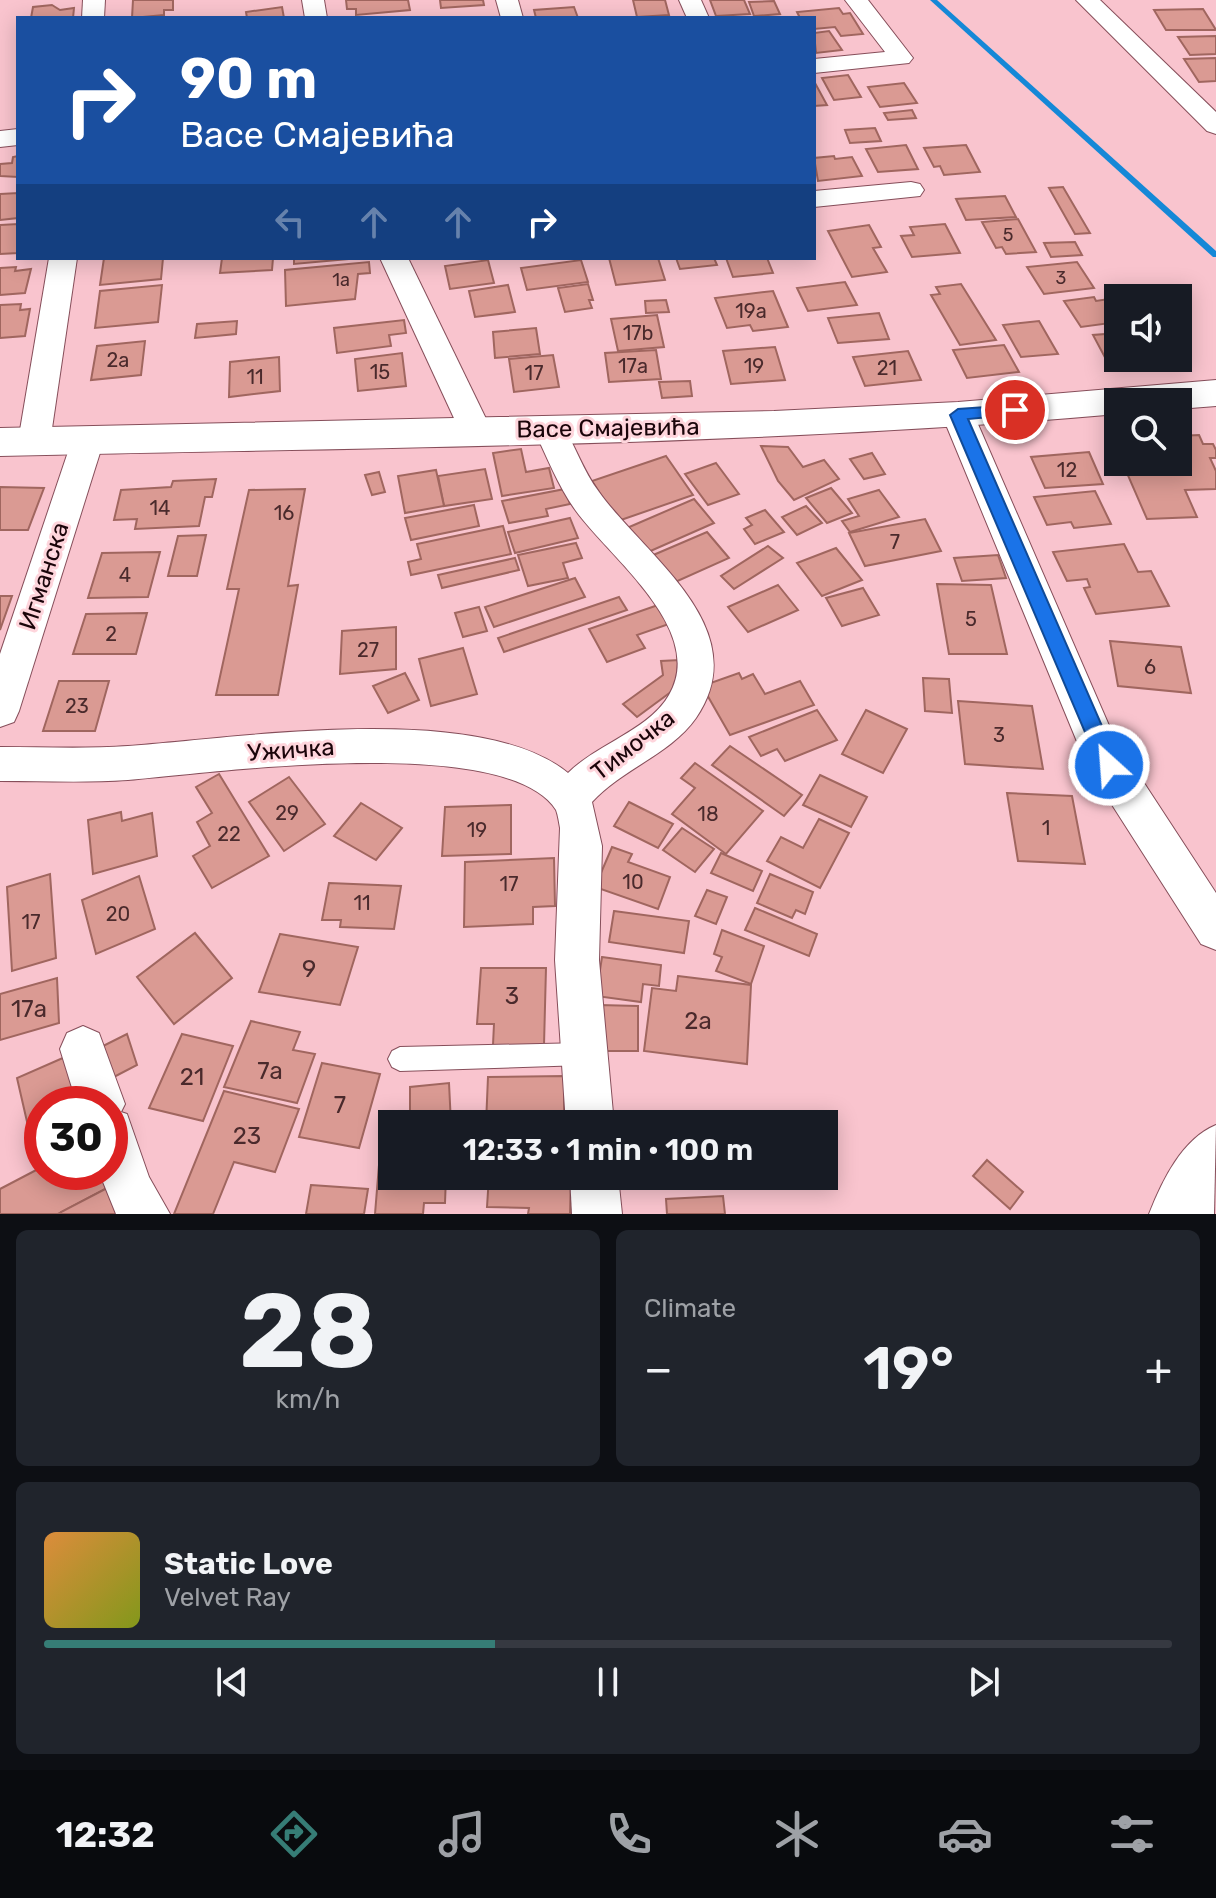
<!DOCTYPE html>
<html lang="en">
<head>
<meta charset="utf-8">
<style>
  :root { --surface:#171b24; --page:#20242c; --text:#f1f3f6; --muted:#9ea1a6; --line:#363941; --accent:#367d76 }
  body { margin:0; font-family:Rubik,sans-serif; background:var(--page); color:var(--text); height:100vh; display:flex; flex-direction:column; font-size:30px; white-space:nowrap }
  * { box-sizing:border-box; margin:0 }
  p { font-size:26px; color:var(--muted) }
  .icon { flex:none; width:44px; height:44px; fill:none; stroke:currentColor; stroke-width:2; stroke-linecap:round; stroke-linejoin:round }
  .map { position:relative; height:1214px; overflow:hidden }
  .drawer { display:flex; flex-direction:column; gap:16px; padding:16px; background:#0d0f14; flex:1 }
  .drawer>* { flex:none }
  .guide { position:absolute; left:16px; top:16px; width:800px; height:244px; border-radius:0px; box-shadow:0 4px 20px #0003; background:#1a4fa0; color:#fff; overflow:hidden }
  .buttons { position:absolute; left:1104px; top:284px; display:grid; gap:16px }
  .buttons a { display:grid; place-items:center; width:88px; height:88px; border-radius:0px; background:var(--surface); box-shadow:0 4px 20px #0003; font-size:40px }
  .speed { position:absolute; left:24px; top:1086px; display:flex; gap:16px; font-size:40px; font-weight:700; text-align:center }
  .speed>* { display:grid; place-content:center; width:104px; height:104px; border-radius:50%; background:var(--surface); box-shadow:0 4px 20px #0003; line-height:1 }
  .speed .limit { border:12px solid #d22; background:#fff; color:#111 }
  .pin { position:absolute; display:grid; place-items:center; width:68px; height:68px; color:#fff; margin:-34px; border:4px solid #fff; border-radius:50%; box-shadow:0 2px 8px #0007 }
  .me { position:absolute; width:88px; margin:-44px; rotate:334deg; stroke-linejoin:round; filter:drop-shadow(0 0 6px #0008) }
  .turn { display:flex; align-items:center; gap:28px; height:168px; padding:0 32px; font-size:36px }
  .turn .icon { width:104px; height:104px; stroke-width:2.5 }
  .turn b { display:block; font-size:56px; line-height:68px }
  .lanes { display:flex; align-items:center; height:76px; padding:0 32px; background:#0003; justify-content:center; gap:40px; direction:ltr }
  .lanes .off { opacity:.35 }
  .big { font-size:60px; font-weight:600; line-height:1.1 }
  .drawer .card { flex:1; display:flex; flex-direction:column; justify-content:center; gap:12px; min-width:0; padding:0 28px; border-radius:12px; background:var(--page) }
  .drawer .dial { align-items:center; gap:0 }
  .dial b { font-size:104px; line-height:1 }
  .song { display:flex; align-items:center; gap:24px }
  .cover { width:96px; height:96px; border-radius:12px; background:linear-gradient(135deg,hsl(30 70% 55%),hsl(70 70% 35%)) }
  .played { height:8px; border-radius:4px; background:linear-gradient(90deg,var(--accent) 40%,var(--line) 40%) }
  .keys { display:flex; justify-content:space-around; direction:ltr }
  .heat { display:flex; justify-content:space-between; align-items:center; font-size:44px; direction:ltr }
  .drawer .tiles { flex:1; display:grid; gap:16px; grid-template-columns:1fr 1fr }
  .card:last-child { grid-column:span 2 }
  .trip { position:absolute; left:378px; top:1110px; width:460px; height:80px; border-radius:0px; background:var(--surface); box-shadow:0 4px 20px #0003; font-weight:600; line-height:80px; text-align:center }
  .tabs { display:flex; height:128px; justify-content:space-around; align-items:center; background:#090b0e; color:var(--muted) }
  .tabs .icon { width:56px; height:56px }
  .tabs .current { color:var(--accent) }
  .tabs b { font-size:36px; color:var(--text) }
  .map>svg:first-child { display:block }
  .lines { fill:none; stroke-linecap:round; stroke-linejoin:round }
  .stream { fill:#1588d7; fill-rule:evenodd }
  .building { fill:#da9a93; stroke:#a0665f; stroke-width:2 }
  .service-casing { stroke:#864e5a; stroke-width:2 }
  .minor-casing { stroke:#864e5a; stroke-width:2 }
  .tertiary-casing { stroke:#864e5a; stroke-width:2 }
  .service { fill:#fff; fill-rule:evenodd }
  .minor { fill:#fff; fill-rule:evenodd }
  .tertiary { fill:#fff; fill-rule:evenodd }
  .route { fill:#1a73e8; stroke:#114b97; stroke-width:2 }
  .labels { text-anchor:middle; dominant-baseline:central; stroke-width:6; stroke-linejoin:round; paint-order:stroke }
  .far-number-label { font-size:18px; fill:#4a2a2c }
  .number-label { font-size:20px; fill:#4a2a2c }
  .street-label { font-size:24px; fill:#1a050a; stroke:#fed5dc }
  .near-number-label { font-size:24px; fill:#4a2a2c }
</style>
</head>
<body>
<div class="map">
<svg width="1216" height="1214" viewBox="0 0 1216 1214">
  <rect width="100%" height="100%" fill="#f9c4ce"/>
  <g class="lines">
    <path class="stream" d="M930 0H937L1216 251V257H1213Z"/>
  </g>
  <g class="building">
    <path d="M133 0H173V10H164V15L132 18Z"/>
    <path d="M346 0H408L410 10 356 15V9H347Z"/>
    <path d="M440 0H483L484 5 441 8Z"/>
    <path d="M633 0H665L669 15 637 17Z"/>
    <path d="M710 0H744L750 14 716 16Z"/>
    <path d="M774 1 780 14 754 16 749 2Z"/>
    <path d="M52 5 60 10 74 8 73 18H31L33 7Z"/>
    <path d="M282 7 284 18H247L246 12Z"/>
    <path d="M574 7 578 18H536L534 10Z"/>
    <path d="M839 8 843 14 850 13 863 34 841 36 835 27 814 29V18H800L797 12Z"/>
    <path d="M1203 9 1216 30H1166L1154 10Z"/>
    <path d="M829 31 842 50 816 53 814 33Z"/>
    <path d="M1216 36V54L1190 55 1178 37Z"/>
    <path d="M1216 58V81L1199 82 1184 59Z"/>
    <path d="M848 75 861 97 834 100 822 78Z"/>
    <path d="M814 83H815L827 105 814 106Z"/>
    <path d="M904 83 917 103 880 107 868 87Z"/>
    <path d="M912 110 916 118 888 120 884 113Z"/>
    <path d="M875 128 881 141 850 143 845 130Z"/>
    <path d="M906 145 918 169 878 172 866 149Z"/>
    <path d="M966 145 980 172 944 175 940 166 934 167 924 148Z"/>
    <path d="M18 156V177L0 176V164L12 163 13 157Z"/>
    <path d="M834 156 835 159 852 157 862 176 818 181 814 158Z"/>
    <path d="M1063 187 1090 233 1075 234 1049 188Z"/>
    <path d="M18 193V218L0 220V194Z"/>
    <path d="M1005 196 1016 217 966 220 956 199Z"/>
    <path d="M1018 219 1036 252 1006 254 1002 247 996 248 982 222Z"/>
    <path d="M18 224V253L0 254V225Z"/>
    <path d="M945 224 960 253 912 257 901 236 914 235 910 227Z"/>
    <path d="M869 225 881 247 873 248 887 272 852 277 828 231Z"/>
    <path d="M1075 242 1082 255 1051 257 1044 243Z"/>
    <path d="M104 258H163L161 279 100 285Z"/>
    <path d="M222 258H273L272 270 220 273Z"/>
    <path d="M294 258H348V259L294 264Z"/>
    <path d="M609 258H658L665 280 616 285Z"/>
    <path d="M676 258H714L717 265 680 269Z"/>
    <path d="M726 258H767L773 273 733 277Z"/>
    <path d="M488 260 494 283 450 289 445 266Z"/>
    <path d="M581 260 588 282 527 290 521 268Z"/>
    <path d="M369 262 370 273 358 274 355 299 286 306 285 270Z"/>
    <path d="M1077 262 1094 288 1044 294 1027 267Z"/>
    <path d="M16 267 15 271 31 269 25 293 0 295V268Z"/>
    <path d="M845 282 857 305 808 311 797 288Z"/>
    <path d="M588 284 593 300H589L592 308 565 312 558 288Z"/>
    <path d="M961 284 996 340 960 345 931 295 940 294 936 287Z"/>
    <path d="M162 285 158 322 95 328 100 291Z"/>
    <path d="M508 285 515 312 475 317 469 291Z"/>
    <path d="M773 291 788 327 753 331 750 325 727 328 715 298Z"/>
    <path d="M1094 297 1096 301 1116 298 1118 322 1081 327 1064 301Z"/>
    <path d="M666 300 669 312 646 313 645 301Z"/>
    <path d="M21 304 20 310 30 309 25 336 0 338V305Z"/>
    <path d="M879 313 889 339 838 343 828 318Z"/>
    <path d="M657 315 664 347 618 351 611 319Z"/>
    <path d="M404 320 406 333 389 335 391 346 337 353 334 328Z"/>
    <path d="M237 321 236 334 195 338 197 324Z"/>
    <path d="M1039 321 1058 354 1021 357 1003 325Z"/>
    <path d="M536 328 540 354 495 358 493 332Z"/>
    <path d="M1118 333V358H1161L1163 362 1109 365 1093 335Z"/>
    <path d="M145 341 141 375 91 380 97 346Z"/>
    <path d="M1004 345 1019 372 967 378 953 350Z"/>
    <path d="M775 347 785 380 731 384 723 351Z"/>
    <path d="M656 350 661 379 609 382 605 353Z"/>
    <path d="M908 351 921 380 865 386 853 357Z"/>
    <path d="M402 353 406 386 358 391 355 359Z"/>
    <path d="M553 355 559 387 514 392 509 359Z"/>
    <path d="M279 357 280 391 229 397 230 362Z"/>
    <path d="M690 381 692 396 662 398 659 382Z"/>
    <path d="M1199 435 1203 444H1213L1216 450V458H1210L1216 471V489L1185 490 1197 517 1147 519 1123 464 1178 462V436Z"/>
    <path d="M761 446 788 447 803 467 824 460 839 479 794 500 778 481Z"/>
    <path d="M521 449 526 472 549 468 554 488 502 496 493 453Z"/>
    <path d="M1089 452 1103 484 1045 488 1031 457Z"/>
    <path d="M872 453 885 474 864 479 850 459Z"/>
    <path d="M666 456 693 495 618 521 592 481Z"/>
    <path d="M716 463 739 494 708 505 685 474Z"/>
    <path d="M485 469 492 499 444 506 438 476Z"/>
    <path d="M436 470 444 506 405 513 398 476Z"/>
    <path d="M379 472 385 492 372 495 365 475Z"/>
    <path d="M216 479 212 497H205L199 526 135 529 137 519 114 520 121 490 171 487 173 481Z"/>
    <path d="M0 487 44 488 28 530H0Z"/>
    <path d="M831 488 852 513 827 523 806 498Z"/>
    <path d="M305 489 288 586 298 585 278 695H216L239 589H227L249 490Z"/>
    <path d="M565 489 570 504 546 509 548 516 509 523 502 501Z"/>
    <path d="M879 490 899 517 850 532 842 521 859 516 848 499Z"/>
    <path d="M1095 491 1111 524 1074 528 1071 522 1047 525 1034 497Z"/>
    <path d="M694 499 714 523 646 553 627 528Z"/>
    <path d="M474 505 479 526 411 540 405 518Z"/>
    <path d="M806 506 822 523 797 535 782 517Z"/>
    <path d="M765 510 784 532 755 544 744 529 752 525 746 518Z"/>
    <path d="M570 518 578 538 515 553 508 532Z"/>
    <path d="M925 519 941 551 865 566 849 533Z"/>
    <path d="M503 526 511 554 411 575 408 562 421 559 417 544Z"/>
    <path d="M707 532 729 558 673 583 651 556Z"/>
    <path d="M206 535 197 576H168L178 536Z"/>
    <path d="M576 543 582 558 563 563 568 578 528 586 518 555Z"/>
    <path d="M1124 544 1138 572 1151 571 1169 606 1096 614 1084 588 1090 587 1087 579 1067 581 1053 552Z"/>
    <path d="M768 546 783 558 734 589 721 576Z"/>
    <path d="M836 548 862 580 822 596 797 563Z"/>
    <path d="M160 552 148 597 88 598 102 553Z"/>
    <path d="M998 555 1006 578 962 581 954 558Z"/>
    <path d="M515 558 519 570 442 588 438 575Z"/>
    <path d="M575 578 585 597 494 627 485 607Z"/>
    <path d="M937 584 991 585 1007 654H949Z"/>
    <path d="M778 585 798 610 748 632 728 607Z"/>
    <path d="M863 588 879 615 842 626 826 598Z"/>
    <path d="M0 596H12L0 630Z"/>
    <path d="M619 597 627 610 504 652 498 638Z"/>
    <path d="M658 605 669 624 637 635 645 648 607 662 589 629Z"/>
    <path d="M479 607 487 631 463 637 455 613Z"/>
    <path d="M147 613 136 654H73L86 614Z"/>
    <path d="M396 627V669L340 674 342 631Z"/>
    <path d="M1110 641 1181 647 1191 693 1118 686Z"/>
    <path d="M463 648 477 694 431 706 419 659Z"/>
    <path d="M680 660 683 683 637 717 623 704 663 675 661 661Z"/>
    <path d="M405 673 419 700 388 713 373 686Z"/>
    <path d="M739 673 742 679 753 674 765 694 800 681 814 705 730 735 702 686Z"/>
    <path d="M923 678 949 679 952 713 925 711Z"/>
    <path d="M59 681H109L95 731H43Z"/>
    <path d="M958 701 1032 706 1043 769 965 764Z"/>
    <path d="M817 710 837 740 785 761 777 749 761 756 749 737Z"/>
    <path d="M866 710 907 729 883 773 842 754Z"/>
    <path d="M730 746 802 795 784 816 712 765Z"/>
    <path d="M695 763 763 811 726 854 672 814 695 788 681 778Z"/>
    <path d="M219 774 269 856 212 888 193 856 210 846 197 822 212 813 196 787Z"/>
    <path d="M820 775 867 797 851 827 803 805Z"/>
    <path d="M289 777 325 824 284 851 249 802Z"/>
    <path d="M1007 793 1072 796 1085 864 1018 861Z"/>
    <path d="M629 802 673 824 658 848 614 826Z"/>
    <path d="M361 803 402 828 376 860 334 836Z"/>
    <path d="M511 805V854L442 856 445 807Z"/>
    <path d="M121 812 122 821 152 813 157 856 93 874 88 820Z"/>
    <path d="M819 819 849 833 820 888 767 861 781 837 803 848Z"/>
    <path d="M682 828 714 849 695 872 663 850Z"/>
    <path d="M612 847 632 854 628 862 670 877 658 909 595 887Z"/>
    <path d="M721 853 762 871 753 891 711 873Z"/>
    <path d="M554 858 555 906 533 907V924L464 927 465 862Z"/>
    <path d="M50 874 56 958 12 971 7 887Z"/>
    <path d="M770 874 813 892 805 914 796 910 792 918 757 903Z"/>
    <path d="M139 876 155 929 96 954 82 900Z"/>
    <path d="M329 883 401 886 394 929 340 927 341 920H322Z"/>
    <path d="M707 890 727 897 716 924 695 916Z"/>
    <path d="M755 908 817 934 809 956 745 930Z"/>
    <path d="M614 911 689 921 684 953 609 942Z"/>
    <path d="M722 930 764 946 751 984 716 971 722 957 714 954Z"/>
    <path d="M195 933 232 978 174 1024 137 977Z"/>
    <path d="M280 934 358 947 340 1005 259 992Z"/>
    <path d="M602 957 661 965 659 986 643 984 641 1002 596 996Z"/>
    <path d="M481 968H546L544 1045H493L494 1024H477Z"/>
    <path d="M678 976 751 985 747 1064 644 1051 652 988 676 991Z"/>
    <path d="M57 978 59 1023 0 1040V994Z"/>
    <path d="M599 1005 638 1006V1051H597Z"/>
    <path d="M251 1021 300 1032 293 1050 315 1054 297 1103 224 1087Z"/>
    <path d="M127 1034 137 1065 110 1079 99 1048Z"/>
    <path d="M182 1034 233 1046 203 1121 149 1108Z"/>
    <path d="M72 1054 85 1104H42V1119L28 1126 17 1078Z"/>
    <path d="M322 1063 380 1074 359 1148 299 1137Z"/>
    <path d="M564 1076V1124H486L488 1077Z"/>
    <path d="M449 1083 451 1124H392V1162L382 1164V1123L410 1120V1087Z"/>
    <path d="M224 1091 299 1109 275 1172 234 1162 213 1214H174Z"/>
    <path d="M987 1160 1023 1192 1010 1209 973 1176Z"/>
    <path d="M392 1164V1176H446L445 1203H424L423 1214H375L379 1165Z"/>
    <path d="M42 1167V1172H107L111 1186 58 1214H0V1189Z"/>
    <path d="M489 1176H571L570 1214H528L529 1208 487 1207Z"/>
    <path d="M311 1185 368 1189 364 1214H306Z"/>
    <path d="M111 1186 120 1214H61V1212Z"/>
    <path d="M723 1196 725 1214H667L666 1199Z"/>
  </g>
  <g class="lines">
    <g class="service-casing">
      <path id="service" d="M584 1043 592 1046 596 1054 592 1062 584 1065 400 1071 392 1067 388 1059 392 1051 400 1047Z"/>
    </g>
    <g class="minor-casing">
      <g id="minor">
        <path d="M83 0H105L104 18H82Z"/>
        <path d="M302 0H324L327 18H305Z"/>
        <path d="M496 0H518L523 18H501Z"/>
        <path d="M679 0H701L709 18H687Z"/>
        <path d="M845 0H868L913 58 909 63 814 73V59L885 52Z"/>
        <path d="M1076 0H1100L1216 112V134L1207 131Z"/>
        <path d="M18 129V145L0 147V131Z"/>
        <path d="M911 182 920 184 924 190 920 196 814 207V191Z"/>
        <path d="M49 258H77L50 442 45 450 34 453 23 450 18 442Z"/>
        <path d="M380 258H408L491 429 486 437 475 440 464 437 459 429Z"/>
        <path d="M958 404 969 407 974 415 1114 737 1216 893V950L1201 944 1107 797 1078 744 942 415 947 407Z"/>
        <path d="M550 419 561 422C575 445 583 471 599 492 645 556 757 629 696 718 671 754 622 769 592 802L602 846 599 960 614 1124H566L555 960 560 828C559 823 558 815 556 810 506 732 212 773 128 780 86 783 43 781 0 781V747C42 747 85 749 128 746 239 738 479 700 568 773 597 744 649 730 669 695 707 630 610 558 576 511 558 486 547 457 534 430L539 422Z"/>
        <path d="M88 429 99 432 104 440 19 711 14 722 0 727V654L72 440 77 432Z"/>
        <path d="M83 1026 99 1033 125 1104 121 1112 127 1114 149 1177 170 1214H116L99 1172H110V1104H77L60 1049 67 1033Z"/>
        <path d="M570 1176H618L622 1214H572Z"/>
      </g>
    </g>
    <g class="tertiary-casing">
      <g id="tertiary">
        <path d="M1216 380V406L1178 409V402H1118V414C746 447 373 447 0 456V428L774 411 958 402Z"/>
        <path d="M1216 1125 1214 1214H1149C1162 1181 1182 1139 1216 1125Z"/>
      </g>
    </g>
    <use href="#service" class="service"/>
    <use href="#minor" class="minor"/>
    <use href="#tertiary" class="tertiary"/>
  </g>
  <path class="route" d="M1015 405 1023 410 1021 414 968 419 1119 765 1109 773 1099 765 950 415 958 409Z"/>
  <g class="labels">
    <g class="far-number-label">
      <text x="1008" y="235">5</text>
      <text x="1061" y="278">3</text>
      <text x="341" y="280">1a</text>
    </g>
    <g class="number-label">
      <text x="751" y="311">19a</text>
      <text x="638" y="333">17b</text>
      <text x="118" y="360">2a</text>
      <text x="633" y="366">17a</text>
      <text x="754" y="366">19</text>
      <text x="887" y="368">21</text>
      <text x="380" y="372">15</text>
      <text x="534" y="373">17</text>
      <text x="255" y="377">11</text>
      <text x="1067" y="470">12</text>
      <text x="160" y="508">14</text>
      <text x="284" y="513">16</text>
      <text x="895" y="542">7</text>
      <text x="125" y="575">4</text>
      <text x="971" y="619">5</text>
      <text x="111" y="634">2</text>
      <text x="368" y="650">27</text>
      <text x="1150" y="667">6</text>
      <text x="77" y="706">23</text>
      <text x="999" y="735">3</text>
      <text x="287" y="813">29</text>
      <text x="708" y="814">18</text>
      <text x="1046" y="828">1</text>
      <text x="477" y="830">19</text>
      <text x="229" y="834">22</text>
      <text x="633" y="882">10</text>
      <text x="509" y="884">17</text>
      <text x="362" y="903">11</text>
      <text x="118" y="914">20</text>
      <text x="31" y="922">17</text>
    </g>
    <g class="street-label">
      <text transform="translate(608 428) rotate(-1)">Васе Смајевића</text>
      <text transform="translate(44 576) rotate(-72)">Игманска</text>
      <text transform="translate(633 745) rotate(-38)">Тимочка</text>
      <text transform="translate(291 750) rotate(-4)">Ужичка</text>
    </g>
    <g class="near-number-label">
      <text x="309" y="969">9</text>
      <text x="512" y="996">3</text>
      <text x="29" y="1009">17a</text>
      <text x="698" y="1021">2a</text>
      <text x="270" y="1071">7a</text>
      <text x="192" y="1077">21</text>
      <text x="340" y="1105">7</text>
      <text x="247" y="1136">23</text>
    </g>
  </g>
</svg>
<div class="buttons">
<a><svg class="icon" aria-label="sound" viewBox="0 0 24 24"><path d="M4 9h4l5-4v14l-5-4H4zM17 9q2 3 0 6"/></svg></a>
<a><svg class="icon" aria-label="search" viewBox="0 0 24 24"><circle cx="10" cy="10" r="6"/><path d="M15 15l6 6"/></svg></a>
</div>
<div class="speed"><div class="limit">30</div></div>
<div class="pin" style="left:1015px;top:410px;background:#d93025"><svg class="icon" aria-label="arrive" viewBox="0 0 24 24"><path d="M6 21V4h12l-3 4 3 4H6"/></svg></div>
<svg class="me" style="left:1109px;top:765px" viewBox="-20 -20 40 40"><circle r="17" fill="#1a73e8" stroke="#fff" stroke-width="3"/><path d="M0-11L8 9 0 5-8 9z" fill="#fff"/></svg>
<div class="trip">12:33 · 1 min · 100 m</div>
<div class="guide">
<div class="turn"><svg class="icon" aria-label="right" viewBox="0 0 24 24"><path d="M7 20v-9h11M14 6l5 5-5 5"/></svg><div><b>90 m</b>Васе Смајевића</div></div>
<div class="lanes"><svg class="icon off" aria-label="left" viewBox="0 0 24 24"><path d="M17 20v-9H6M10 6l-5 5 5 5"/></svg><svg class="icon off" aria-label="ahead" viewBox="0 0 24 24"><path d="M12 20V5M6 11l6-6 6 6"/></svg><svg class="icon off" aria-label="ahead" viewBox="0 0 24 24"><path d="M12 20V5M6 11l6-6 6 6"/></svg><svg class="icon" aria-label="right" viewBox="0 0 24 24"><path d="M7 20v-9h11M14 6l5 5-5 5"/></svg></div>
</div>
</div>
<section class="drawer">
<div class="tiles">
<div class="card dial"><b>28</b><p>km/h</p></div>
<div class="card"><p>Climate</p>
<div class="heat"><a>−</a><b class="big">19°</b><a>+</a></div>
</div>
<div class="card">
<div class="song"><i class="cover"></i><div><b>Static Love</b><p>Velvet Ray</p></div></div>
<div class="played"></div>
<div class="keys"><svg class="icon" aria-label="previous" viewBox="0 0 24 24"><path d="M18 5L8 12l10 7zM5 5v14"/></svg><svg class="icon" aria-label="pause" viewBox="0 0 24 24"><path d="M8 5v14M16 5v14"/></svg><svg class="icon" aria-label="next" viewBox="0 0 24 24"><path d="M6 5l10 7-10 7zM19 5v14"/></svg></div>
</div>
</div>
</section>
<nav class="tabs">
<b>12:32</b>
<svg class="icon current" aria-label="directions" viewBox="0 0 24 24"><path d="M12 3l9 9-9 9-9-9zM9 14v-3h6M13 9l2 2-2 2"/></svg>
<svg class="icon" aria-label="music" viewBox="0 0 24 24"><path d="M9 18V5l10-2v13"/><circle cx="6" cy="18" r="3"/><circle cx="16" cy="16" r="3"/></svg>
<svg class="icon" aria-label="phone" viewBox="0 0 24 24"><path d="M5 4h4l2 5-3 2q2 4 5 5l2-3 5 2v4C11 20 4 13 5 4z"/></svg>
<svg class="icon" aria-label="climate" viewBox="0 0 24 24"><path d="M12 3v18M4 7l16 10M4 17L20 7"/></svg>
<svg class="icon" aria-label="car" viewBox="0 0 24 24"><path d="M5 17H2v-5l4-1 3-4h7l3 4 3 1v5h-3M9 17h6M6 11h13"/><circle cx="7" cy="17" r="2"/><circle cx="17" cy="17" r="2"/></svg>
<svg class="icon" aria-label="filters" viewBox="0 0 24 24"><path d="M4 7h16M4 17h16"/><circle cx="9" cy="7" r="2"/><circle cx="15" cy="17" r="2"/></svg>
</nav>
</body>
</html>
